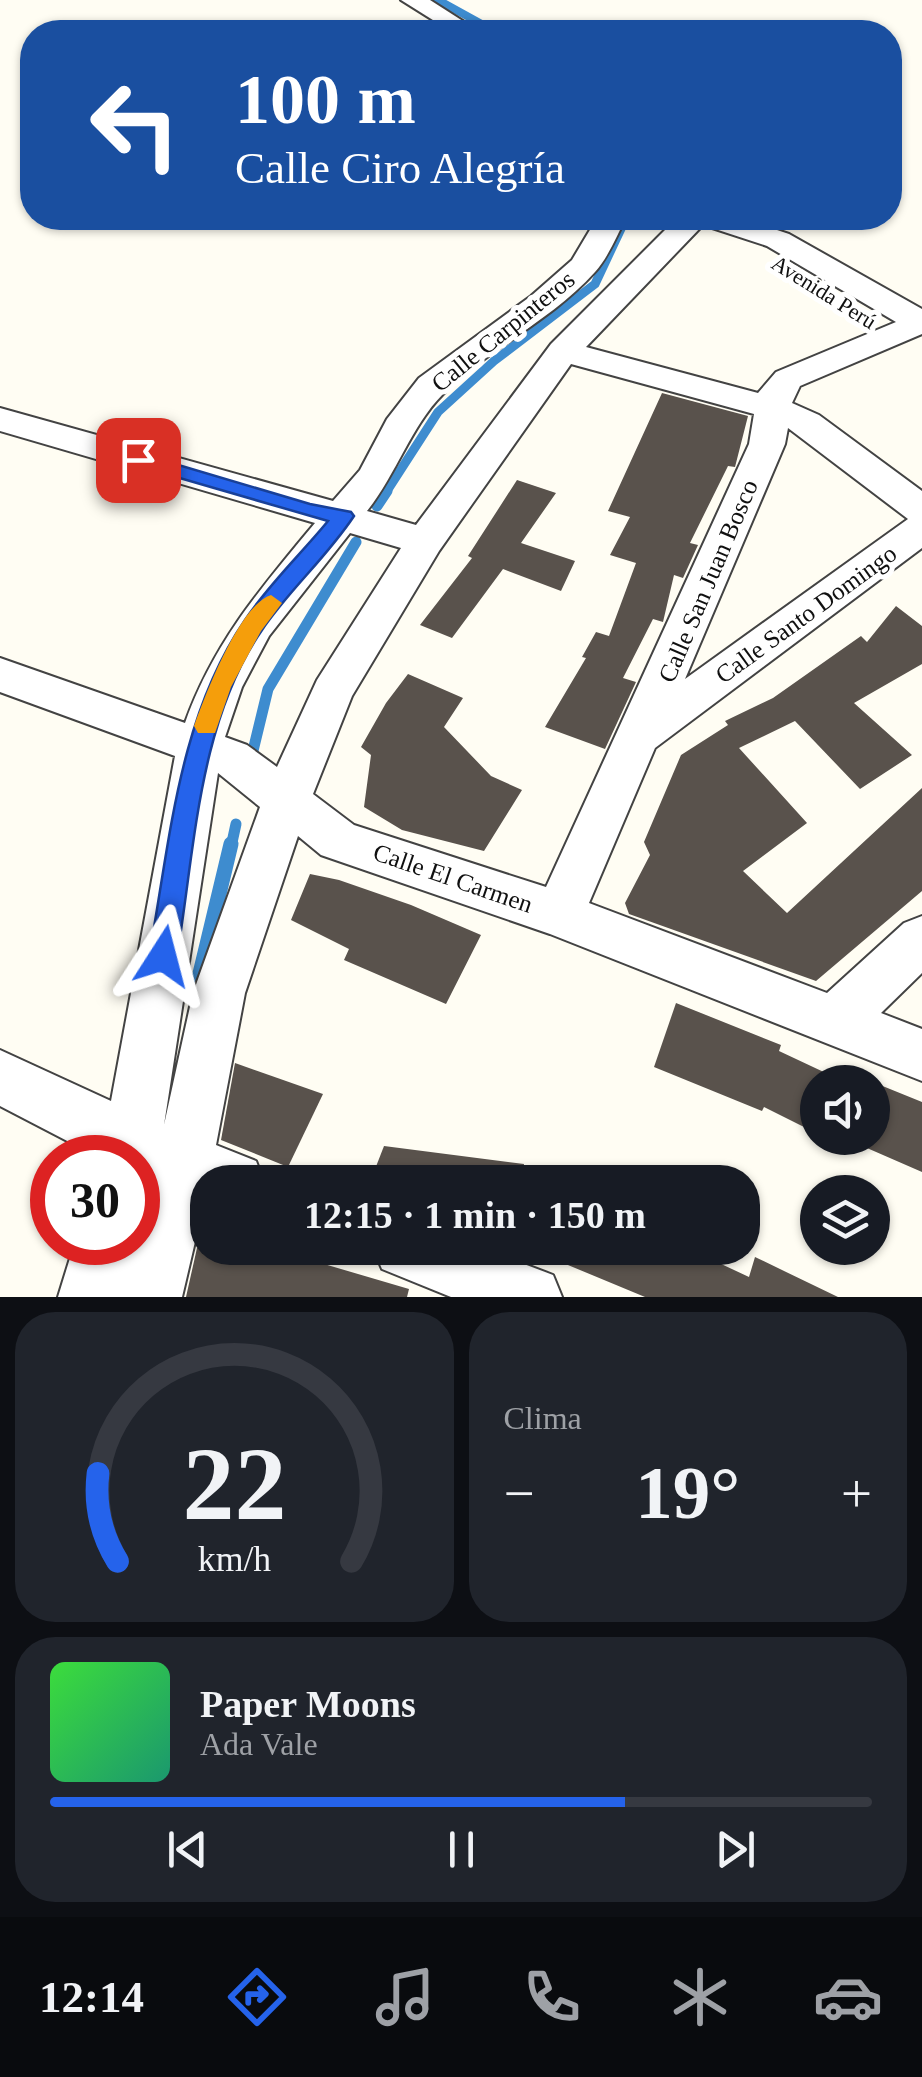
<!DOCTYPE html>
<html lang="es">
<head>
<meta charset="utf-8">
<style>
  :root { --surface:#171b24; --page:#20242c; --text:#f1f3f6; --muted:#9ea1a6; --line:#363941; --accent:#2563eb }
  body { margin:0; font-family:Georgia,serif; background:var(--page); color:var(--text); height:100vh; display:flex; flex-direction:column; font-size:38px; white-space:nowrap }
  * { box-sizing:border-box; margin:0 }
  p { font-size:32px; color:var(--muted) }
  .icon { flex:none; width:55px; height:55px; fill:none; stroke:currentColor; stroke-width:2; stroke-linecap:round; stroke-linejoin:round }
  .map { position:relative; height:1297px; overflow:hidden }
  .side { display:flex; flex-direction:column; gap:15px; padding:15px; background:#0d0f14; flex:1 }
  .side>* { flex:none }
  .top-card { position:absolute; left:20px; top:20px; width:882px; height:210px; border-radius:40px; box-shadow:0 2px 8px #0004; background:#1a4fa0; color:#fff; overflow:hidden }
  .buttons { position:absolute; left:800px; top:1065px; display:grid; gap:20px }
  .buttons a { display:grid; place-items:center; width:90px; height:90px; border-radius:50%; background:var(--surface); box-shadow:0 2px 8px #0004; font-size:50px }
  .speed { position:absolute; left:30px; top:1135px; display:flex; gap:20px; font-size:50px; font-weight:700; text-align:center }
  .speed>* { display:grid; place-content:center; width:130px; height:130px; border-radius:50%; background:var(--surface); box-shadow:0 2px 8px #0004; line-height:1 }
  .speed .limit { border:15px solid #d22; background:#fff; color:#111 }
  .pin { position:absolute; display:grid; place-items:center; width:85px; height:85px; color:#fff; margin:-42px; border-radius:20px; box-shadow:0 5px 15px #0006 }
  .me { position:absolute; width:110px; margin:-55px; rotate:9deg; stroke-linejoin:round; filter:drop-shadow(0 0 8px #0008) }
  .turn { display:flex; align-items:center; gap:35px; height:210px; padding:0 50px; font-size:45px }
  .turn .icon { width:130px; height:130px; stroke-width:2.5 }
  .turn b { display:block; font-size:70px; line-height:85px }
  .big { font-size:75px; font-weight:600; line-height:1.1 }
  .side .card { flex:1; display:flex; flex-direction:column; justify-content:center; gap:15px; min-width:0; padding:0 35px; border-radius:40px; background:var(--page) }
  .side .dial { align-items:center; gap:0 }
  .dial svg { height:260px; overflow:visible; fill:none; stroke:var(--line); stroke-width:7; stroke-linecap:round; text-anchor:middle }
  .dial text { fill:var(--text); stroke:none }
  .song { display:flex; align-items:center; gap:30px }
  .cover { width:120px; height:120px; border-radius:15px; background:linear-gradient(135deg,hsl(120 70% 55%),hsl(160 70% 35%)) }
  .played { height:10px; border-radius:5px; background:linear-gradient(90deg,var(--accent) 70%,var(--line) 70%) }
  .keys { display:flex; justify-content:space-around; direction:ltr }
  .heat { display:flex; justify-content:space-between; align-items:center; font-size:55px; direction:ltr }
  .side .tiles { flex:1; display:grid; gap:15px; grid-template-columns:1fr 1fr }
  .card:last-child { grid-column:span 2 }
  .trip { position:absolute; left:190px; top:1165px; width:570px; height:100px; border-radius:40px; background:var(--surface); box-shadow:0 2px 8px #0004; font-weight:600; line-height:100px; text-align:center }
  .tab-bar { display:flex; height:160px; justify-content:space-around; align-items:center; background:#090b0e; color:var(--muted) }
  .tab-bar .icon { width:70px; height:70px }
  .tab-bar .selected { color:var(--accent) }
  .tab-bar b { font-size:45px; color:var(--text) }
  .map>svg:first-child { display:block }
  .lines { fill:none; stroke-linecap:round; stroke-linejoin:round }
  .stream-far3 { stroke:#3e8ccf; stroke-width:8 }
  .stream-far2 { stroke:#3e8ccf; stroke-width:9 }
  .stream-far1 { stroke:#3e8ccf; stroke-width:11 }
  .stream { stroke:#3e8ccf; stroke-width:15 }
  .building { fill:#59524c }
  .minor-casing { stroke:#434343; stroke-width:4 }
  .minor { fill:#fff; fill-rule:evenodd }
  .route { fill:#2563eb; stroke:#184099; stroke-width:2.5 }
  .slow { fill:#f59e0b }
  .labels { text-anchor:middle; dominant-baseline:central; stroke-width:10; stroke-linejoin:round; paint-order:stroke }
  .far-street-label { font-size:22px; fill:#101010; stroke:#fff }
  .street-label { font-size:25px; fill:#101010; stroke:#fff }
</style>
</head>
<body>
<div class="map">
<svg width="922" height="1297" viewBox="0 0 922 1297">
  <rect width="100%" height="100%" fill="#fffdf3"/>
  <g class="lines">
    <path class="stream-far3" d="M438 0 496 32"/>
    <path class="stream-far2" d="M385 494 438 412 494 361 595 284 626 218"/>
    <g class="stream-far1">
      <path d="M377 506 387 491"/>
      <path d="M251 759 268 689 356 542"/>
      <path d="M231 847 236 824"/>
    </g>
    <g class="stream">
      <path d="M197 986 231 844"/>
      <path d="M138 1230 147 1194"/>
    </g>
  </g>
  <g class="building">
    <path d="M662 393 748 416 735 467 728 466 690 543 698 545 683 578 674 575 663 622 653 619 623 678 636 682 605 749 545 727 586 658 582 657 596 632 609 636 636 563 610 555 630 517 608 511Z"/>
    <path d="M517 480 556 493 521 543 575 561 561 591 503 569 452 638 420 625 472 558 468 556Z"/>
    <path d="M896 606 922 626V664L854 703 912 755 860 789 795 721 739 748 807 823 743 871 787 913 922 788V891L816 981 629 914 625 903 650 855 644 842 681 755 728 725 725 721 773 698 861 636 867 642Z"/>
    <path d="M408 674 463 698 444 727 491 776 522 790 484 851 402 830 364 807 371 755 361 747 386 703Z"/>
    <path d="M310 874 339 880 411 905 481 935 446 1004 344 960 349 949 291 920Z"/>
    <path d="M676 1003 781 1045 779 1051 845 1082 848 1072 922 1102V1172L844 1138H872V1082H818V1126L814 1132 764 1107 762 1111 654 1067Z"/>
    <path d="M235 1063 323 1094 288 1167 221 1140Z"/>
    <path d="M384 1146 524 1164 522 1182H370Z"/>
    <path d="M197 1248H285L324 1264 409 1289 407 1297H186Z"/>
    <path d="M527 1248H687L749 1277 755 1257 838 1297H645Z"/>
  </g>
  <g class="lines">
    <g class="minor-casing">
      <g id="minor">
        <path d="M401 0H430L480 32H452Z"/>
        <path d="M597 218H626C617 235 608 258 595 272 551 321 489 348 443 394 411 426 396 475 367 511L416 525 551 344 677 218H741L789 234 922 309V334L800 386 792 403 819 415 922 491V548L655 748 589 903 827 993 904 923 922 916V973L881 1013 922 1029V1081L550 934 321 855 298 836 245 993 216 1145 256 1161 264 1182H208V1200L205 1199 182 1297H120L123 1287 120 1297H58L75 1242H138L151 1177 138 1183V1158H100L0 1106V1050L111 1101 175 756 0 692V658L185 723C214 642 261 588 315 523L0 431V408L333 501 360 470 387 419 419 378 531 296 572 260ZM703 225 767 246 896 322 776 372 758 393 586 347ZM571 364 754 414 749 444 546 887 354 825 313 794 352 696 439 551ZM788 428 908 519 685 679 785 444ZM350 533 401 548 317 680 277 767 247 745 225 737 242 687 269 636ZM218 773 260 807 193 993 164 1125Z"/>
        <path d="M373 1248H482L553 1275 562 1297H451L382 1269Z"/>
      </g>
    </g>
    <use href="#minor" class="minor"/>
  </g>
  <path class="route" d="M138 453 310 504 351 512 354 516C327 557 289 590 262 630 198 723 195 849 177 956L173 965 163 968 153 965 149 956C170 842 178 718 245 620 268 585 301 554 328 521L131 464 128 460Z"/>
  <path class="slow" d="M271 595 282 603 261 631 231 687 215 733H198L194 726C205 696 239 605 271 595Z"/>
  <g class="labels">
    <g class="far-street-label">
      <text transform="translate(824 292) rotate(32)">Avenida Perú</text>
    </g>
    <g class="street-label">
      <text transform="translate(503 331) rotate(-39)">Calle Carpinteros</text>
      <text transform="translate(708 581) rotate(-67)">Calle San Juan Bosco</text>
      <text transform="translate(806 614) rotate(-36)">Calle Santo Domingo</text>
      <text transform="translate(453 878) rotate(19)">Calle El Carmen</text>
    </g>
  </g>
</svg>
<div class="buttons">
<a><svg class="icon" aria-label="sound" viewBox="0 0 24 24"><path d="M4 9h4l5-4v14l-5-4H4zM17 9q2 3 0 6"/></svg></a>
<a><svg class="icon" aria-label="layers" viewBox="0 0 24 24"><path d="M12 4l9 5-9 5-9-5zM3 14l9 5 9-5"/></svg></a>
</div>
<div class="speed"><div class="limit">30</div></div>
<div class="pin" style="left:138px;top:460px;background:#d93025"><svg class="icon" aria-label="arrive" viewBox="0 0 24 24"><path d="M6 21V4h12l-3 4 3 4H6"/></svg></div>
<svg class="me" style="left:163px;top:956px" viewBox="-20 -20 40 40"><path d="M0-17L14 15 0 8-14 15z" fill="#2563eb" stroke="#fff" stroke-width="4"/></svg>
<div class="trip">12:15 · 1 min · 150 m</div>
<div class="top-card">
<div class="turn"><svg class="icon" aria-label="left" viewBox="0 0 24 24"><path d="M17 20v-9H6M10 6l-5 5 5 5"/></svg><div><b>100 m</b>Calle Ciro Alegría</div></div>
</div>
</div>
<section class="side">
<div class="tiles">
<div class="card dial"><svg viewBox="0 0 100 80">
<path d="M14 69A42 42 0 1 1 86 69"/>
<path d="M14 69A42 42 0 0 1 8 42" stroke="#2563eb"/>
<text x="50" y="56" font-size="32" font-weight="700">22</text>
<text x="50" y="72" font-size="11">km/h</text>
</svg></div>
<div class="card"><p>Clima</p>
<div class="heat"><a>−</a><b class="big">19°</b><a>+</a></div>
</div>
<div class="card">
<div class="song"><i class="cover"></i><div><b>Paper Moons</b><p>Ada Vale</p></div></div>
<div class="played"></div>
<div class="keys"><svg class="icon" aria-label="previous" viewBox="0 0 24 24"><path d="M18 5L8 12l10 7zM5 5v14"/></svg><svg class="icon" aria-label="pause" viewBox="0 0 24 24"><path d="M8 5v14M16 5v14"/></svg><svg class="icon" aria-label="next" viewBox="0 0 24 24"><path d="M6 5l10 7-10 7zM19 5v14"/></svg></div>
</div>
</div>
</section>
<nav class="tab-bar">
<b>12:14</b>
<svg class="icon selected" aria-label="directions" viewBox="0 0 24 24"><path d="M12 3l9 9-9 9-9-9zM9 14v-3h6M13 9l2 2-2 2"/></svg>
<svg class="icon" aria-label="music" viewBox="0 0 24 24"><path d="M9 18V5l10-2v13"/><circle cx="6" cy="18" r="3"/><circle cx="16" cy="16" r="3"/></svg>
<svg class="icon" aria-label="phone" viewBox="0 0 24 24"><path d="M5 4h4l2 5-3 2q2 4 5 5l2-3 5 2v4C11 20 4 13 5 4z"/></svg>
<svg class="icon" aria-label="climate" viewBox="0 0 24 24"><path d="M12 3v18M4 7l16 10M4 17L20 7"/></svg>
<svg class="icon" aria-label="car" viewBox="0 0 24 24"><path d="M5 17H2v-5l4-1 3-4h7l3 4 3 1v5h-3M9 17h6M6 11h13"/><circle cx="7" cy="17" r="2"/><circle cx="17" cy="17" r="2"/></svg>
</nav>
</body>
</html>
